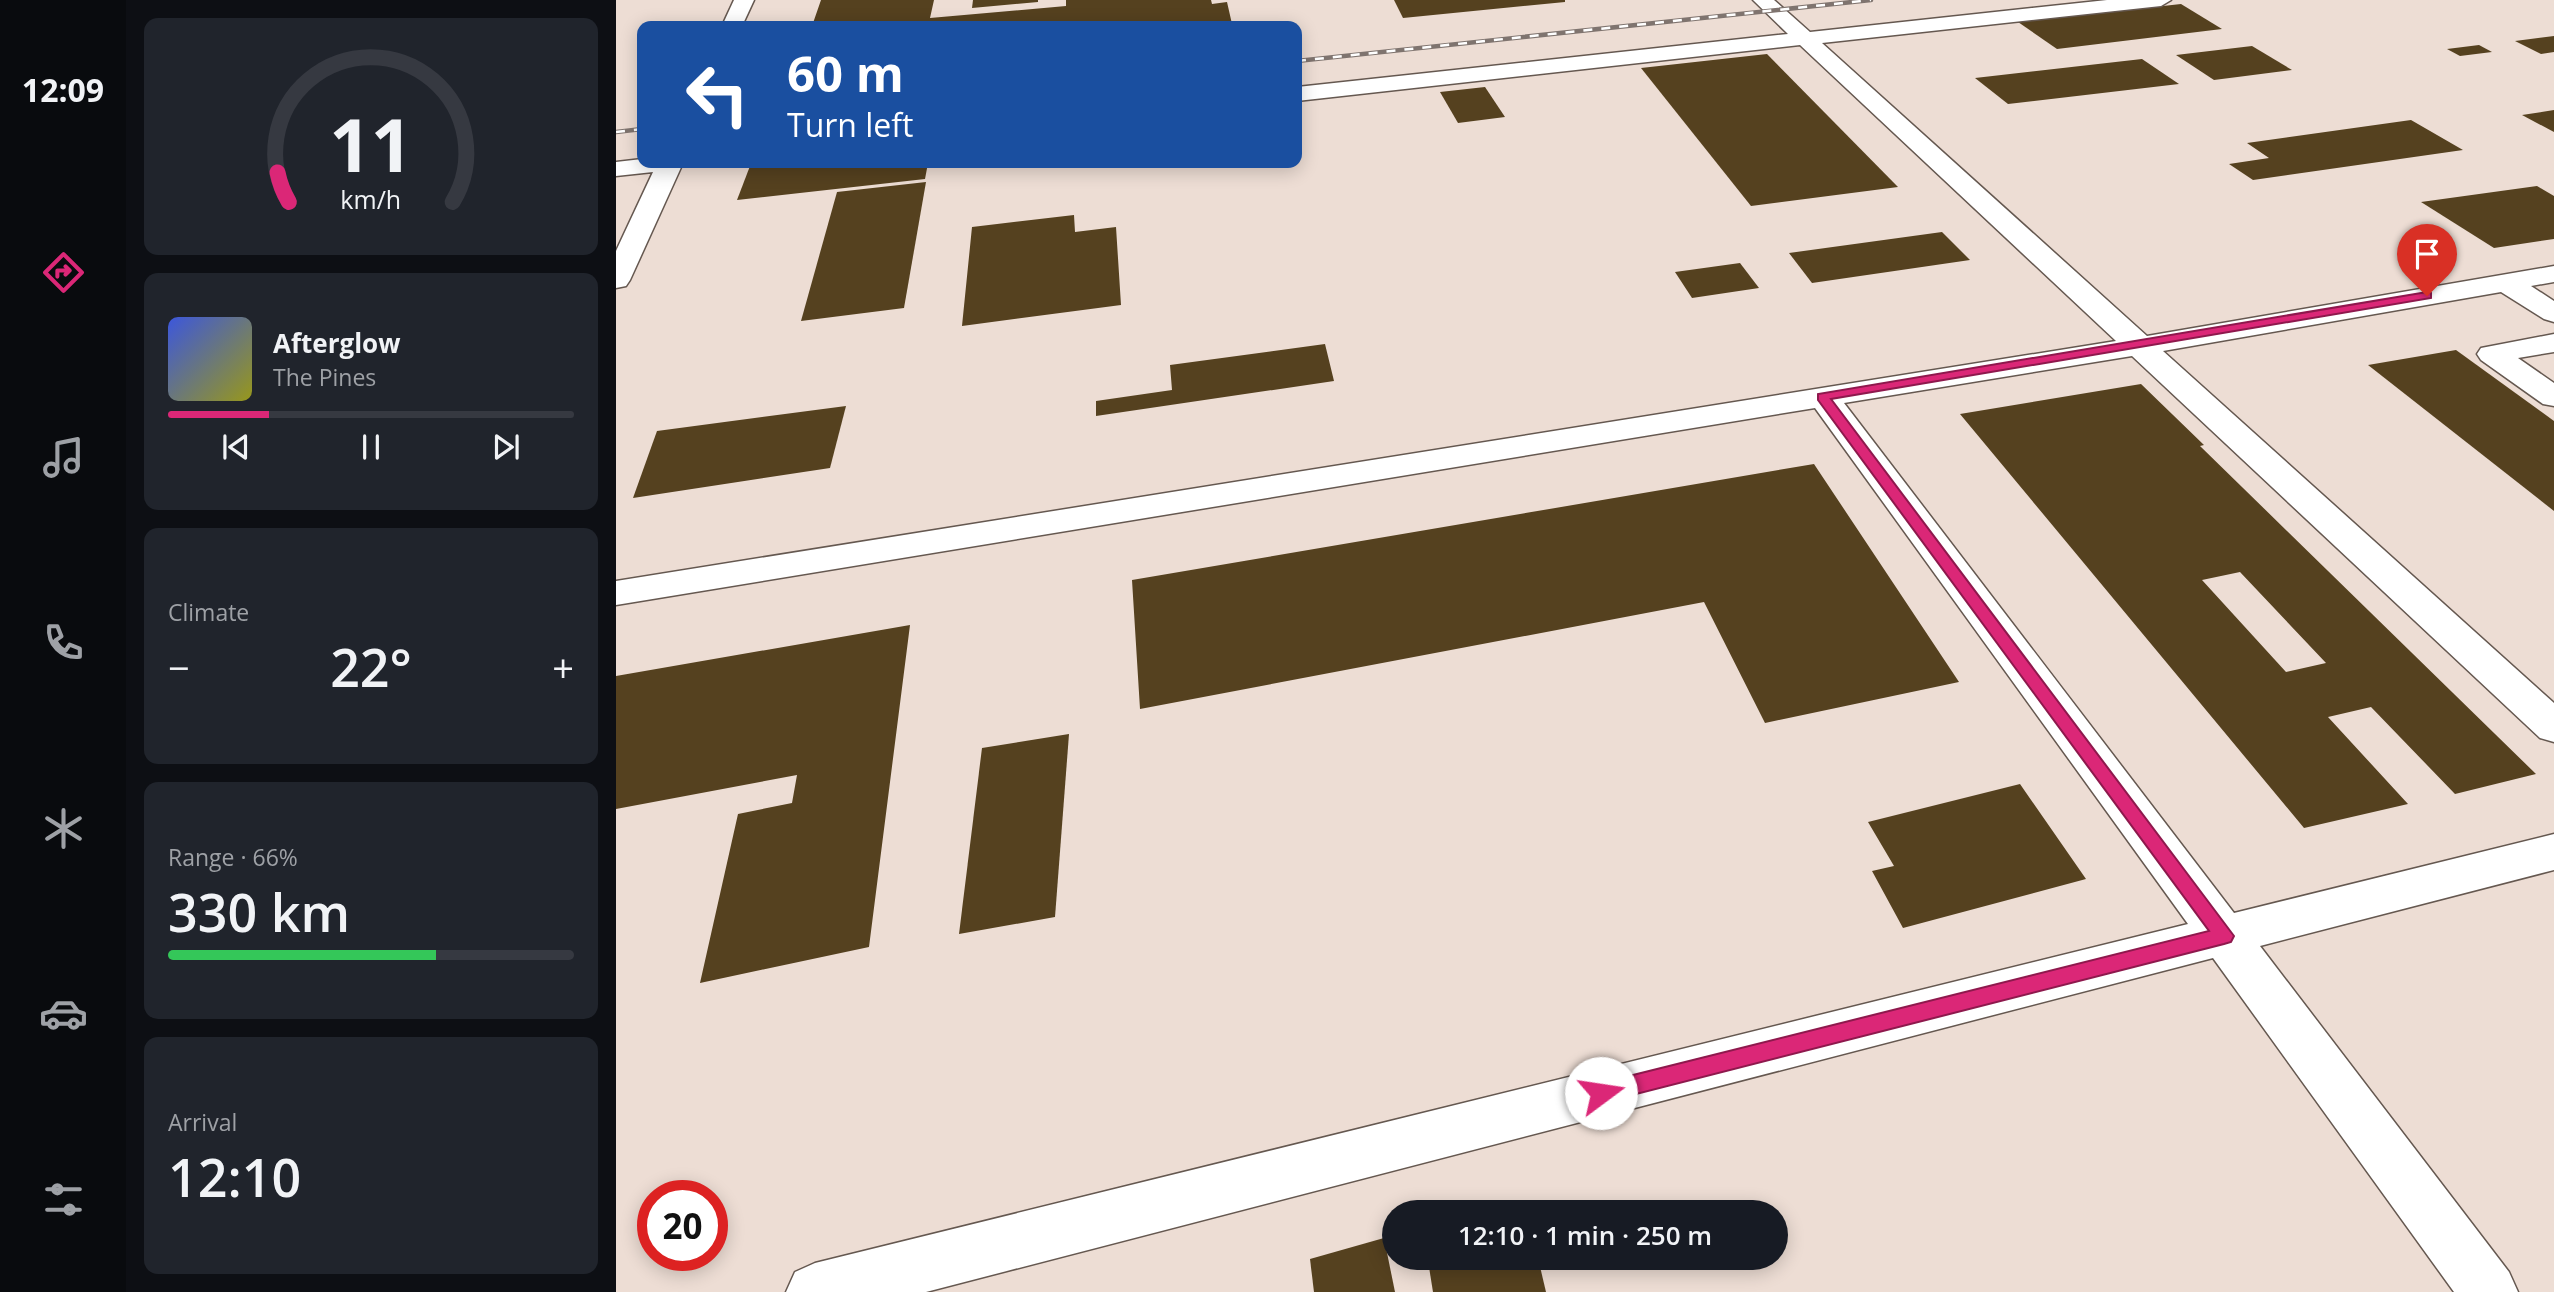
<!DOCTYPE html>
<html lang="en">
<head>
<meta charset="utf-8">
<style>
  :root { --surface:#171b24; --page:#20242c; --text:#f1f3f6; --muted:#9ea1a6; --line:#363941; --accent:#db2777 }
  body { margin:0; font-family:"Open Sans",sans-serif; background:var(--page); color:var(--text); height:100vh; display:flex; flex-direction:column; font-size:26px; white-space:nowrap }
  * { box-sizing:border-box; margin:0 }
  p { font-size:23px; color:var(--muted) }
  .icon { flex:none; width:38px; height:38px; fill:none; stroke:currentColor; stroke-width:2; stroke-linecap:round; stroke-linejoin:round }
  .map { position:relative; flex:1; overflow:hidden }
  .panel { display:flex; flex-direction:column; gap:18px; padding:18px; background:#0d0f14; width:490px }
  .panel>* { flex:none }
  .hud { position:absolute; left:21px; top:21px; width:665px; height:147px; border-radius:14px; box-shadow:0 4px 18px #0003; background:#1a4fa0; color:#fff; overflow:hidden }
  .speed { position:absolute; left:21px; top:1180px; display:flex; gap:14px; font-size:35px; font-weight:700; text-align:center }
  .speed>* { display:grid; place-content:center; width:91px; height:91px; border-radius:50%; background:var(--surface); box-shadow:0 4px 18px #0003; line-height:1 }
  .speed .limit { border:10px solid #d22; background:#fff; color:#111 }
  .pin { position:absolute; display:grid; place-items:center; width:60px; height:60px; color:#fff; margin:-72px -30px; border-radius:50% 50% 50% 0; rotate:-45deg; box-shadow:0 0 7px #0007 }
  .pin .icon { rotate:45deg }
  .me { position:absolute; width:77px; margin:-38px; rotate:76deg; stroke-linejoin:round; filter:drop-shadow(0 0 5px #0008) }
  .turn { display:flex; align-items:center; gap:24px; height:147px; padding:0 35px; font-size:32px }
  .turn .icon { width:91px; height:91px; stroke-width:2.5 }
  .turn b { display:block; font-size:49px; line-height:60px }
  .big { font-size:52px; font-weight:600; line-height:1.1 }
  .panel .tile { flex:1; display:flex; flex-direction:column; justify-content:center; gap:10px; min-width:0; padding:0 24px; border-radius:14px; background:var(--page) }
  .panel .dial { align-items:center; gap:0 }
  .dial svg { height:182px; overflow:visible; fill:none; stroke:var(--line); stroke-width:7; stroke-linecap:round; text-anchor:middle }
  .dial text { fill:var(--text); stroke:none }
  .song { display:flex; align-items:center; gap:21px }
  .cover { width:84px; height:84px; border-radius:10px; background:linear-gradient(135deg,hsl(230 70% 55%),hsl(60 70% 35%)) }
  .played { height:7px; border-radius:4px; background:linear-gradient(90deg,var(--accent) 25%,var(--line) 25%) }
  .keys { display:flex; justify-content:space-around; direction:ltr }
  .heat { display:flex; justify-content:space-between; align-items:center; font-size:38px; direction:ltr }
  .charge { height:10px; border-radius:5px; background:linear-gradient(90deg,#34c759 66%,var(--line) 0) }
  .trip { position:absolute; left:766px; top:1200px; width:406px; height:70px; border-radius:35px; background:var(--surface); box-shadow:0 4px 18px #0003; font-weight:600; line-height:70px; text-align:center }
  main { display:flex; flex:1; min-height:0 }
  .tabs { display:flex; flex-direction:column; width:126px; justify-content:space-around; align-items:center; background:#090b0e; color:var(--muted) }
  .tabs .icon { width:49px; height:49px }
  .tabs .active { color:var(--accent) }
  .tabs b { font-size:32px; color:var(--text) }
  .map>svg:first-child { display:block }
  .building { fill:#55411f; fill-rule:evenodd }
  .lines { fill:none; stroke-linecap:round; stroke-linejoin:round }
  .minor-casing { stroke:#655850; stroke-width:3 }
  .minor { fill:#fff; fill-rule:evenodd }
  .rail-casing { stroke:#7f746f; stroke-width:4.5 }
  .rail { stroke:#fff; stroke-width:2.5; stroke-dasharray:9; stroke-linecap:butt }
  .route { fill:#db2777; stroke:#8e194d; stroke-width:2 }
</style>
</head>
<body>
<main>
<nav class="tabs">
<b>12:09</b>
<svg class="icon active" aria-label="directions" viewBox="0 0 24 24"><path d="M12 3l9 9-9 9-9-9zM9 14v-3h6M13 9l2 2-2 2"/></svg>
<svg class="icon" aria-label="music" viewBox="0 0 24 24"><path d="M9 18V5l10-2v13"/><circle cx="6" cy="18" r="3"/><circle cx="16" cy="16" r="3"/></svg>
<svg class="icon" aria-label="phone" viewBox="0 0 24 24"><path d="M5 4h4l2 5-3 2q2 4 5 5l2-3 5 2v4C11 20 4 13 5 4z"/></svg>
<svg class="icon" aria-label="climate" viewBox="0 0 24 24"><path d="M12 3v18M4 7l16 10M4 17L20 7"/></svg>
<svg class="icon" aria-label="car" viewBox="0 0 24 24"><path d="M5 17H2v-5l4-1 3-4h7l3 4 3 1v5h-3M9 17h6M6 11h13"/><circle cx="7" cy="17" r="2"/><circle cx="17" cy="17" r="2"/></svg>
<svg class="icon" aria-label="filters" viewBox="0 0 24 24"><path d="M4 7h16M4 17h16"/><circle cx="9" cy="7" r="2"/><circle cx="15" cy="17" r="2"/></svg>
</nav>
<section class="panel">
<div class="tile dial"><svg viewBox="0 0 100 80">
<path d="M14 69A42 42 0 1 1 86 69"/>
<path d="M14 69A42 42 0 0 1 9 56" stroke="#db2777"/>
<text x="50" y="56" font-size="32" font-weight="700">11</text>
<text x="50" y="72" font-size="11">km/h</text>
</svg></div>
<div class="tile">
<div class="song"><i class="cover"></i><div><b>Afterglow</b><p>The Pines</p></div></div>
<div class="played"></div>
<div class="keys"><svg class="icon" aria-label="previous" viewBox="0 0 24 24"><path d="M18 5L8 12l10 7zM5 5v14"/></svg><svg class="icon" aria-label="pause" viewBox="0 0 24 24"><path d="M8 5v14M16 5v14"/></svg><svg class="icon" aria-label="next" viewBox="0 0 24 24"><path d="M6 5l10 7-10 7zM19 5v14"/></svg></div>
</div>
<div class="tile"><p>Climate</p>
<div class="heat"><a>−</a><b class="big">22°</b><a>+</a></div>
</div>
<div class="tile"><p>Range · 66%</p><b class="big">330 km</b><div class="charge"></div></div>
<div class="tile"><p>Arrival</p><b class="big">12:10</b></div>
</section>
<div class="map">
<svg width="1938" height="1292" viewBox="0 0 1938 1292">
  <rect width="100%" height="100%" fill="#edddd4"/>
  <g class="building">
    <path d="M205 0H318L314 18 450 6V0H595L596 4 611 2 616 24 611 26H196Z"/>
    <path d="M357 0H422V2L356 8Z"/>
    <path d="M778 0H949V2L787 18Z"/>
    <path d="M1565 4 1606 29 1441 49 1402 22Z"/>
    <path d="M1938 36V52L1925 54 1899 41Z"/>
    <path d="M1863 45 1876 52 1844 56 1831 49Z"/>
    <path d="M1636 46 1676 70 1598 80 1560 55Z"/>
    <path d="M1151 54 1282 187 1135 206 1025 68Z"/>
    <path d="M1526 59 1563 84 1392 104 1359 78Z"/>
    <path d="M869 87 889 117 842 123 824 92Z"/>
    <path d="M1938 110V132L1906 115Z"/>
    <path d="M1795 120 1847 150 1637 180 1613 164 1653 158 1631 143Z"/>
    <path d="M163 163H312L309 179 121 200 134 166Z"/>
    <path d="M310 182 288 308 185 321 221 192Z"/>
    <path d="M1921 186 1938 196V239L1878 248 1805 202Z"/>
    <path d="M458 215 459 232 500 227 505 305 346 326 356 227Z"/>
    <path d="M1326 232 1354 260 1196 283 1173 253Z"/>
    <path d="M1124 263 1143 288 1076 298 1059 272Z"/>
    <path d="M709 344 718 381 480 416V401L556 390 554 365Z"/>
    <path d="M1840 350 1938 421V511L1752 365Z"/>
    <path d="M1525 384 1588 445 1584 446 1920 774 1839 794 1755 707 1712 717 1792 804 1688 828 1344 414ZM1624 572 1710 663 1670 672 1586 580Z"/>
    <path d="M230 406 214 468 17 498 41 431Z"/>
    <path d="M1198 464 1343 682 1149 723 1088 602 524 709 516 580Z"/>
    <path d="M294 625 253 947 84 983 122 814 176 803 181 775 0 809V676Z"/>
    <path d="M453 734 439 917 343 934 366 748Z"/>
    <path d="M1404 784 1470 879 1287 928 1256 871 1278 866 1252 822Z"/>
    <path d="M768 1238 779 1292H698L694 1259Z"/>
    <path d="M845 1258H922L930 1292H817L813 1267Z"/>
  </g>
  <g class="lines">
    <g class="minor-casing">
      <g id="minor">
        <path d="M118 0H138L126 26H106Z"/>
        <path d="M1137 0H1158L1194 32 1491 0H1555L1545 6 1206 43 1531 336 1938 266V282L1915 286 1938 301V322L1928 319 1885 292 1547 351 1938 703V742L1924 738 1516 356 1228 403 1618 913 1938 834V870L1644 946 1893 1272 1902 1292H1838L1597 958 310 1292H170L179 1272 199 1263 1572 924 1199 408 0 605V581L1500 341 1184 45 681 101V87L1172 34Z"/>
        <path d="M26 159V163H67L14 280 10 286 0 288V251L37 172 0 176V162Z"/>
        <path d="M1938 334V352L1902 358 1938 383V406L1927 404 1865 360 1861 354 1865 348Z"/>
      </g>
    </g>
    <use href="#minor" class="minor"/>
    <g class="rail-casing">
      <g id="rail">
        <path d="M681 61 1255 0"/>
        <path d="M0 132 26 129"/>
      </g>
    </g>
    <use href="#rail" class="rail"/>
  </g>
  <path class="route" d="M1811 292 1815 293V298L1215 399 1618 936 1615 942 1608 944 985 1103 977 1100 974 1093 977 1086 985 1083 1593 931 1202 400V394Z"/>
</svg>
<div class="speed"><div class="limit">20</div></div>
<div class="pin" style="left:1811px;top:296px;background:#d93025"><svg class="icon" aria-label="arrive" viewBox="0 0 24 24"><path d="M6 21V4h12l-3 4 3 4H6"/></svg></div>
<svg class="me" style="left:985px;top:1093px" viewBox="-20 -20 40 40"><circle r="19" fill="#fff"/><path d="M0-13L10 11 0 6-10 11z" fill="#db2777"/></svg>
<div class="trip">12:10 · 1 min · 250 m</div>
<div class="hud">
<div class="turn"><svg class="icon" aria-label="left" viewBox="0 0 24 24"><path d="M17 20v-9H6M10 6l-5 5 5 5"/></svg><div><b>60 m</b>Turn left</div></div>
</div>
</div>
</main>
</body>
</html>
